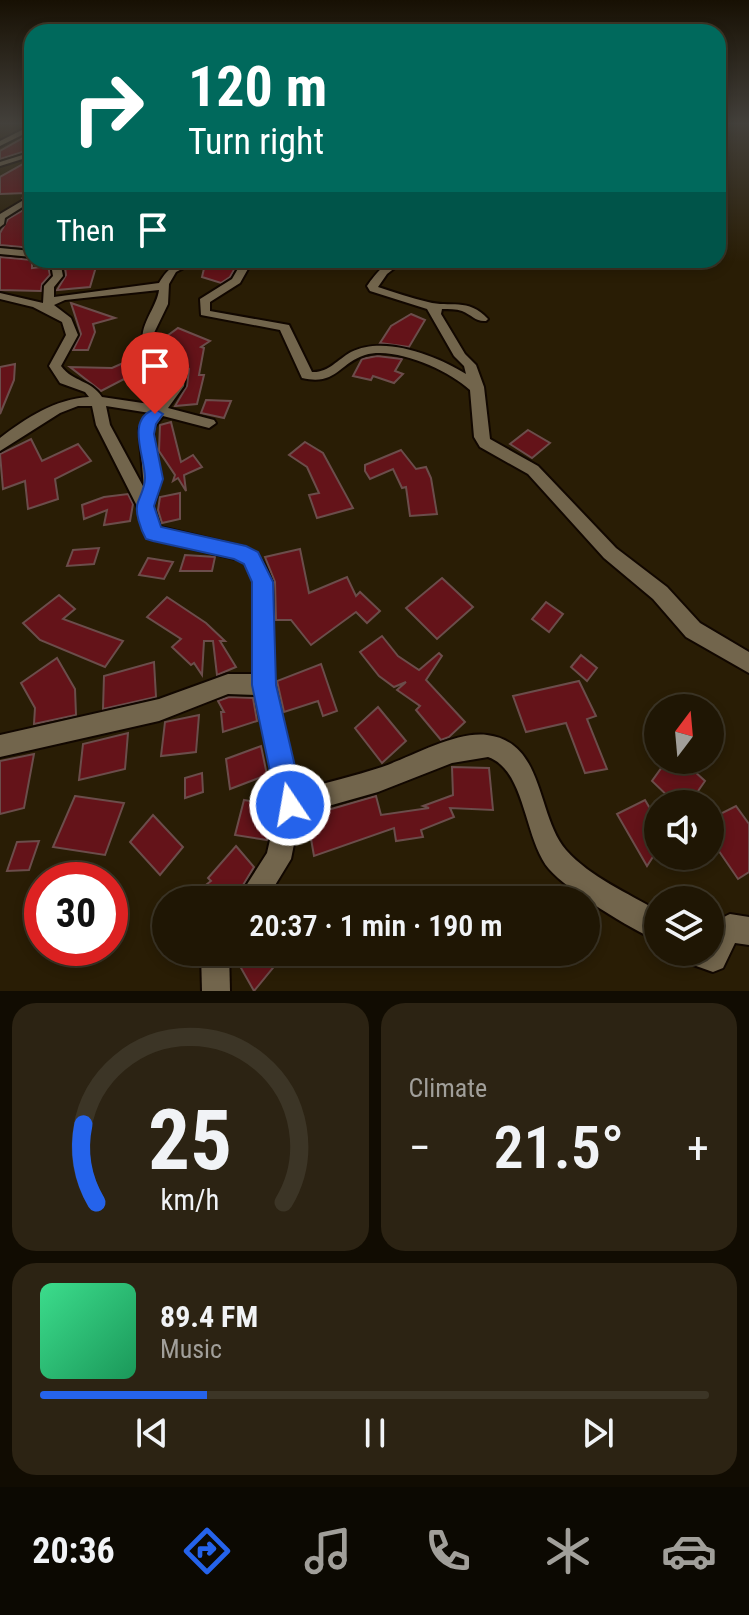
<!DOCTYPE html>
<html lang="en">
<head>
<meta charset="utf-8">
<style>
  :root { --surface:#1f1604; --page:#2c2313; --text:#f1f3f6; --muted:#a19f9a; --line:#3c3526; --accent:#2563eb }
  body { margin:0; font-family:"Roboto Condensed",sans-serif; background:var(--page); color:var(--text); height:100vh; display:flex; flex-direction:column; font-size:30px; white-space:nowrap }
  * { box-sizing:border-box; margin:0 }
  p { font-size:26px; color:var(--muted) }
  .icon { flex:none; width:44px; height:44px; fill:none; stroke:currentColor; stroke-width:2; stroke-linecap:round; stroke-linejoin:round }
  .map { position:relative; height:991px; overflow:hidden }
  .details { display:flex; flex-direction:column; gap:12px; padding:12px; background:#110c02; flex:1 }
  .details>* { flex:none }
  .top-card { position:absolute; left:24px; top:24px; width:702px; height:244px; border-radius:24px; box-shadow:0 4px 12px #0003,0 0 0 2px var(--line); background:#00695c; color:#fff; overflow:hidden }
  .needle { width:52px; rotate:16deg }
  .tools { position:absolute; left:644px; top:694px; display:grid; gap:16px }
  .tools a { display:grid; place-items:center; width:80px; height:80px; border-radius:50%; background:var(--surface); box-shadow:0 4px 12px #0003,0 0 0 2px var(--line); font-size:40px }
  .speed { position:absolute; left:24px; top:862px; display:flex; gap:16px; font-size:40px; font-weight:700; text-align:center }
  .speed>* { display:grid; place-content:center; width:104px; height:104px; border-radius:50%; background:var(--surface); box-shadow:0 4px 12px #0003,0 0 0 2px var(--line); line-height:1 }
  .speed .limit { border:12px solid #d22; background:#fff; color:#111 }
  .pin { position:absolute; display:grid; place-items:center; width:68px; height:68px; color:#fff; margin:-82px -34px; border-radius:50% 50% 50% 0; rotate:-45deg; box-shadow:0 0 8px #0007 }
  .pin .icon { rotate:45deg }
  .me { position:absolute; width:88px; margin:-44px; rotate:348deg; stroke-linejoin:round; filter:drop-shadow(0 0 6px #0008) }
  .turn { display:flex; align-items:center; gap:28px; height:168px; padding:0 32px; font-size:36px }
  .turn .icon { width:104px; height:104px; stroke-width:2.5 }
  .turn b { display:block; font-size:56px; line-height:68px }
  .then { display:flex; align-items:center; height:76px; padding:0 32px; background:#0003; gap:16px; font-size:30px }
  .big { font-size:60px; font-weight:600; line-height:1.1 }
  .details .card { flex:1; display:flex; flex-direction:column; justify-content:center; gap:12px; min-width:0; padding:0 28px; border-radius:24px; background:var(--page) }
  .details .dial { align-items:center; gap:0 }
  .dial svg { height:208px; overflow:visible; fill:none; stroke:var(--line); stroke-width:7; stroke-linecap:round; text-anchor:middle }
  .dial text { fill:var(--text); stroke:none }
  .song { display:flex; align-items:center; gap:24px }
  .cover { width:96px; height:96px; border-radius:12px; background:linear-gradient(135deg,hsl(150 70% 55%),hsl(150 70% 35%)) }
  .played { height:8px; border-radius:4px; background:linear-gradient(90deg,var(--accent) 25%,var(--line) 25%) }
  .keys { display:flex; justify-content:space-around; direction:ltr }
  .heat { display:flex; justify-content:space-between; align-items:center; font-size:44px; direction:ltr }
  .details .tiles { flex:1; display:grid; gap:12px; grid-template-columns:1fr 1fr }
  .card:last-child { grid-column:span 2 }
  .trip { position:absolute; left:152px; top:886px; width:448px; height:80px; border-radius:40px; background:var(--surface); box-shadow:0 4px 12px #0003,0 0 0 2px var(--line); font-weight:600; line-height:80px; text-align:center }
  .dock { display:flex; height:128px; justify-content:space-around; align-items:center; background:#0c0902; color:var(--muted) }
  .dock .icon { width:56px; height:56px }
  .dock .selected { color:var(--accent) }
  .dock b { font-size:36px; color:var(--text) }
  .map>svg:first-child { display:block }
  .building { fill:#641319; stroke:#6b4d4b; stroke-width:2 }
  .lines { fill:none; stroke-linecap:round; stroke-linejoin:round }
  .street-casing { stroke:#110700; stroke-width:4 }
  .street { fill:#72654c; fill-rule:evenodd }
  .route { fill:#2563eb; stroke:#184099; stroke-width:2 }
</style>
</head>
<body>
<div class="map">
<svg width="749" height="991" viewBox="0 0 749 991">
  <rect width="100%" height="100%" fill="#291d05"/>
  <g class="building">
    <path d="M32 133 26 144H32V149L0 159V151Z"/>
    <path d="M32 159V192L23 197 25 193 0 194V177Z"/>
    <path d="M32 205V248L0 245V233L8 219Z"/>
    <path d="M0 257 32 260V268L48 266 50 275 42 284 41 291 0 290Z"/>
    <path d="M64 260H98L90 287 57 290 66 275Z"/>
    <path d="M206 260H234L239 261 230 277 221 283 202 277Z"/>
    <path d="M71 303 115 318 93 324 95 332 88 350H73L81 334Z"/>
    <path d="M411 314 425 320 409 347 380 343 391 326Z"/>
    <path d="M178 328 210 341 201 347 204 348 199 375H204L197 404 175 406 187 386 189 369 160 341Z"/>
    <path d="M148 353 170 372 131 387 124 379 101 391 70 367 112 368 139 356 143 359Z"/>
    <path d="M377 356 402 359 395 371 403 374 394 383 373 376 371 380 353 376 362 359Z"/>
    <path d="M15 364 14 380 0 414V367Z"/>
    <path d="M206 400 231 401 224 418 201 413Z"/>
    <path d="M171 422 181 462 193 455 202 467 184 475 186 491 178 478 173 481 175 475 159 451 160 425Z"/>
    <path d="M528 430 550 443 532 458 510 444Z"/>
    <path d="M31 439 42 461 78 444 91 461 55 479 58 499 28 509 25 481 3 489 0 454Z"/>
    <path d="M305 442 323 453 353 508 317 518 309 495 319 493 307 467 289 455Z"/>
    <path d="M401 450 416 469 426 467 431 478 437 514 410 516 406 487 402 488 393 469 370 479 365 471V465Z"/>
    <path d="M180 493V519L162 523 158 510 160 497Z"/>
    <path d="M128 494 133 504 130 521 104 525 107 510 84 519 82 505 104 497Z"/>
    <path d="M99 548 94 564 67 566 73 550Z"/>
    <path d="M300 549 309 593 347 577 356 596 360 592 380 611 367 623 356 612 311 645 291 620H276L275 582 265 557Z"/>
    <path d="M185 555 215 557 212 571H180Z"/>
    <path d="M148 558 173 562 164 579 139 575Z"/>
    <path d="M442 578 473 607 437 639 406 608Z"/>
    <path d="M59 595 75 609 63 619 123 641 105 667 40 640 23 623Z"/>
    <path d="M167 597 206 623 225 641H220L236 667 217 675 213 641H204L202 675 194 663 191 665 172 647 181 639 147 617Z"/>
    <path d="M546 602 563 614 549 632 532 619Z"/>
    <path d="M382 636 398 656 419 670 439 653 442 656 426 680 465 722 449 737 441 740 416 710 420 706 397 690 406 682 394 687 379 676 360 652Z"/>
    <path d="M581 655 597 668 587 681 571 667Z"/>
    <path d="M57 658 75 689 76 715 34 724 35 708 21 683Z"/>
    <path d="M154 662 156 697 103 709 104 676Z"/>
    <path d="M321 664 337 711 323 716 318 701 284 712 277 681Z"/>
    <path d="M579 681 596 716 587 719 607 769 585 773 566 723 526 732 513 696Z"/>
    <path d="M229 697 253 698 257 721 223 732 221 712H224L218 701Z"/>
    <path d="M378 707 406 741 382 763 355 728Z"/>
    <path d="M199 715 196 752 161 756 165 722Z"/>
    <path d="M128 733 125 769 79 780 83 744Z"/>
    <path d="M261 746 267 775 230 789 226 759Z"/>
    <path d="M34 754 24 808 0 814V761Z"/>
    <path d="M667 760H682L705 781 689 804H676L652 781Z"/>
    <path d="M452 767 489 768 493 810 450 808 454 817 421 830 423 837 396 841 394 828 314 856 307 816 376 796 381 815 429 808 423 806 453 795Z"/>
    <path d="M202 773 203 792 185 798V778Z"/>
    <path d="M75 796 124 803 105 855 53 847Z"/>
    <path d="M244 800 275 805 267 840 235 835Z"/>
    <path d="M645 800 658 822V849L647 866 617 814Z"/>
    <path d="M736 806 749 824V872L738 879 710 838V819Z"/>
    <path d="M153 815 183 847 160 875 130 842Z"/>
    <path d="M39 841 29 870 7 871 17 842Z"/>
    <path d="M236 846 254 867 234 900H186L211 881 208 878Z"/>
    <path d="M232 952H286L254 991Z"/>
  </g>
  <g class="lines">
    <g class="street-casing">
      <g id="street">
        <path d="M32 125V130L0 146V141Z"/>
        <path d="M32 152V156L0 166V162Z"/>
        <path d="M32 195V201L5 218 4 224 0 227V214Z"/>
        <path d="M0 248 32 251V257L0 254Z"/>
        <path d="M38 260 60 261 63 276 54 287V297L159 283C169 266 179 260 199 260L176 272 169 284 168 304 153 335C157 350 178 355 186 369L184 386 168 408 214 420 216 423 209 428 163 416 153 429C155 457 165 480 153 506L160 527 245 547C262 555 265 566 272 582L274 685 299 790C326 783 354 776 382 767 411 757 456 731 487 735 545 742 536 815 566 850 590 877 628 893 658 911V941C631 929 568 891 549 869 524 840 526 770 488 757L452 763 378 792 300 814 291 859 266 900H237L267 853 278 805 256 695 228 694 159 721 0 757V735L159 699 228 674H254V582L245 563 236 559 147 538 137 506 96 425 92 406H78L60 413 0 451V438C26 418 55 399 89 397L85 392 60 383 49 366 66 335 62 322 33 307 0 299V293L43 303 44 286 53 276 51 264ZM159 290C157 309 132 333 148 349 156 357 167 360 174 369L171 386 156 405 102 397C90 379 74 383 61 366L78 335 71 318 54 305 65 300ZM106 406 150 413 139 429 144 488 110 425Z"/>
        <path d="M243 260H253L240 283 210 302V311L289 325 312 372C328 373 337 360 351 352 385 335 437 356 466 374L464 366 454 356 427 309 370 291 367 286C377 272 386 260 405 260L387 274 378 287C394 292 411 298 428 302 450 308 468 297 488 319L486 321C476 322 472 315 462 311 456 309 449 309 442 309L441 314 465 354 476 365 484 387 490 439 538 466 616 548 667 587 700 623 749 652V673L686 637 653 599 604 558 528 474 480 447 474 437 470 390C448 370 395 346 365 355 338 364 336 386 302 378L280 330 201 315 200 299 232 279Z"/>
        <path d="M730 914 749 917V945L735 943 723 968 713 972 685 962 681 952H710C710 934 712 922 730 914Z"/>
        <path d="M201 952H229L230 991H202Z"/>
      </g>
    </g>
    <use href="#street" class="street"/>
  </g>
  <linearGradient id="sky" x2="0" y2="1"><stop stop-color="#171003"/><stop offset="0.47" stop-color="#43403b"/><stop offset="1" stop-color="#43403b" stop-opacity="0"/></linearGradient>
  <rect width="749" height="262" fill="url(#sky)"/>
  <path class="route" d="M155 409 163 414 156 424 154 434 163 479 154 506 161 527 246 546 258 552 273 582 276 685 304 805 300 814 290 818 281 814 277 805 252 685V582L244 564 234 559 153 541 146 539C141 530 134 511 138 502 141 494 145 487 145 478 145 456 125 419 155 409Z"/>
</svg>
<div class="tools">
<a><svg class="needle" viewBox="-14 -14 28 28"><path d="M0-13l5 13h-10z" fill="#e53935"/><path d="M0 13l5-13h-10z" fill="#a19f9a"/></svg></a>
<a><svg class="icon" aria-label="sound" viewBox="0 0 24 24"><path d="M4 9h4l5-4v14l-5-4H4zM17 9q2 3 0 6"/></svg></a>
<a><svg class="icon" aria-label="layers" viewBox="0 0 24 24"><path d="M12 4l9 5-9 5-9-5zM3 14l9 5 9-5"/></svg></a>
</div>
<div class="speed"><div class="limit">30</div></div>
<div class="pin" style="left:155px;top:414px;background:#d93025"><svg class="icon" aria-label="arrive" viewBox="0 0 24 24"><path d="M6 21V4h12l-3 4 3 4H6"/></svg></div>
<svg class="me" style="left:290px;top:805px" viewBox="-20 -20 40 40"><circle r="17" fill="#2563eb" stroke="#fff" stroke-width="3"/><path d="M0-11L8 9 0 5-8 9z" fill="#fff"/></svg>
<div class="trip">20:37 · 1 min · 190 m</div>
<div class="top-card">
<div class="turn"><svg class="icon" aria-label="right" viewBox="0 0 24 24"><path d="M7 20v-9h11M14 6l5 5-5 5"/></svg><div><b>120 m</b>Turn right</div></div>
<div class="then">Then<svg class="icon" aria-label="arrive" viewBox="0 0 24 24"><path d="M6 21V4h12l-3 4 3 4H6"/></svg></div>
</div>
</div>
<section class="details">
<div class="tiles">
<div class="card dial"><svg viewBox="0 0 100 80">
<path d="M14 69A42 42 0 1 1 86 69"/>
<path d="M14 69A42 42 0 0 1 9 39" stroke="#2563eb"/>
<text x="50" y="56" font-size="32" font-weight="700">25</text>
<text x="50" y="72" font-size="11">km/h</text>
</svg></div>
<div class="card"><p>Climate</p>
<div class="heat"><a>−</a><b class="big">21.5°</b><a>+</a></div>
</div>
<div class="card">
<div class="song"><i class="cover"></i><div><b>89.4 FM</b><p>Music</p></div></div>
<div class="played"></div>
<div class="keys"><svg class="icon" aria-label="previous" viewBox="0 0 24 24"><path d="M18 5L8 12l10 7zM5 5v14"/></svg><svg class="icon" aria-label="pause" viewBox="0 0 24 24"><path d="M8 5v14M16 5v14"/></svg><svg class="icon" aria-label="next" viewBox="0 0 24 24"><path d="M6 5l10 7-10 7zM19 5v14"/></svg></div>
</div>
</div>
</section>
<nav class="dock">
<b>20:36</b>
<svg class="icon selected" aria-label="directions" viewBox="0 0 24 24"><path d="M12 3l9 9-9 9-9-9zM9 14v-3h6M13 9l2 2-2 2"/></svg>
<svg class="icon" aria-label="music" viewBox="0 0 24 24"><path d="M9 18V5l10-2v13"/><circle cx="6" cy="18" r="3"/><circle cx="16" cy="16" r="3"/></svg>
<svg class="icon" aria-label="phone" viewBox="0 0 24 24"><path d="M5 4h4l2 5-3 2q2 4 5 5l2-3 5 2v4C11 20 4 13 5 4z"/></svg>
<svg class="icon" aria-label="climate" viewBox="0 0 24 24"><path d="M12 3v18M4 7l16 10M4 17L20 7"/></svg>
<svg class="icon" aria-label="car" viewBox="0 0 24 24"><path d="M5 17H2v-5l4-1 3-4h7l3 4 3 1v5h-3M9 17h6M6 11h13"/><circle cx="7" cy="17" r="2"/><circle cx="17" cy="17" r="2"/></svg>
</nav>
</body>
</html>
